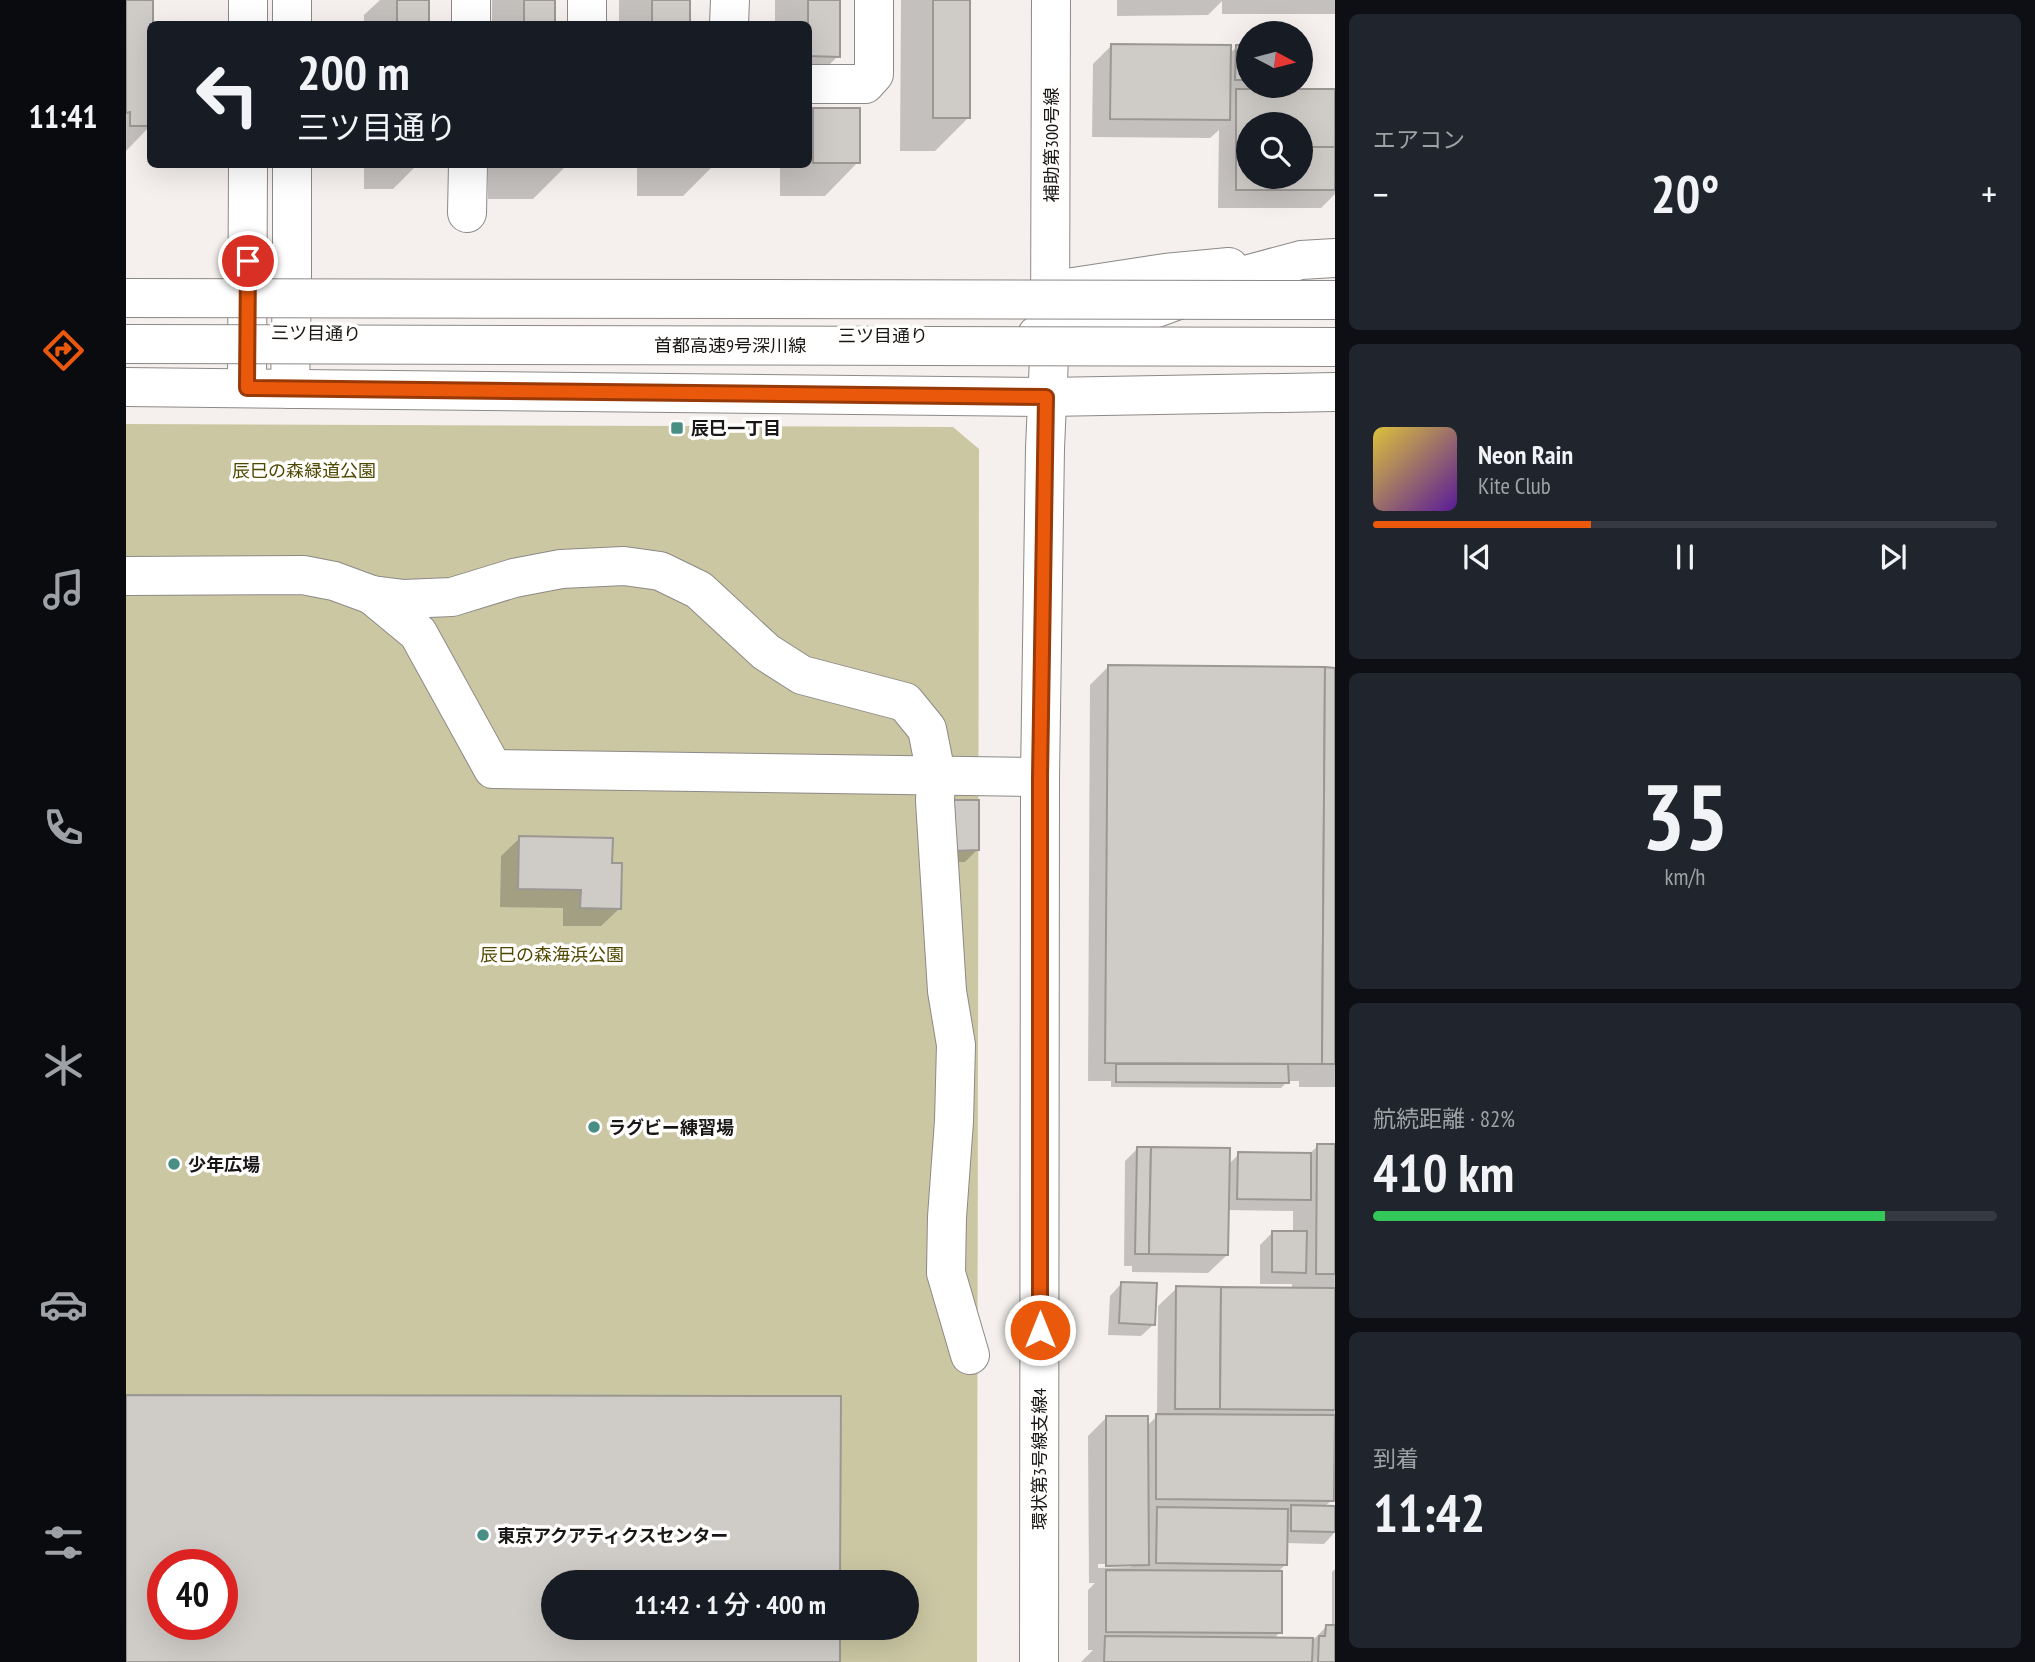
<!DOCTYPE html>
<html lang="ja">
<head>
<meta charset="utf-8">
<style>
  :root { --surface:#171b24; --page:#20242c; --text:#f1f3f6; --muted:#9ea1a6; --line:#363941; --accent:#ea580c }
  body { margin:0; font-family:"PT Sans Narrow","Noto Sans JP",sans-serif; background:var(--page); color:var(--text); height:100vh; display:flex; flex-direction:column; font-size:26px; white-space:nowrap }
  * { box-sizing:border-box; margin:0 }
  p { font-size:23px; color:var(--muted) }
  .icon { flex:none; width:38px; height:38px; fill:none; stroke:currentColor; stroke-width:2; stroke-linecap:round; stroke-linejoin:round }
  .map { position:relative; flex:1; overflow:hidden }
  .panel { display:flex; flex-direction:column; gap:14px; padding:14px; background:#0d0f14; width:700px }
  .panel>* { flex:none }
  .banner { position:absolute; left:21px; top:21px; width:665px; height:147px; border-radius:10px; box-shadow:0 7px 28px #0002; background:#171b24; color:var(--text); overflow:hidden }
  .needle { width:46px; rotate:97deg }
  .fabs { position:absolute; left:1110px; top:21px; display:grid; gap:14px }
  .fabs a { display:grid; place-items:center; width:77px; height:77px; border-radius:50%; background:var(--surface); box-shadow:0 7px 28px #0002; font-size:35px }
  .speed { position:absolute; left:21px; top:1549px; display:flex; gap:14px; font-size:35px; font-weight:700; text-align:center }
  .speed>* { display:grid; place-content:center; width:91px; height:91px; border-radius:50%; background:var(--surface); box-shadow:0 7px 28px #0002; line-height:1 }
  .speed .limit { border:10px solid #d22; background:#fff; color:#111 }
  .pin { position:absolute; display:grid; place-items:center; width:60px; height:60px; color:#fff; margin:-30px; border:4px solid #fff; border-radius:50%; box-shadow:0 2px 7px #0007 }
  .me { position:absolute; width:77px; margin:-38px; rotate:0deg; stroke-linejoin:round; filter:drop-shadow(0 0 5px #0008) }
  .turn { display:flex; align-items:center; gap:24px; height:147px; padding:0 35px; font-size:32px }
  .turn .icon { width:91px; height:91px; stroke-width:2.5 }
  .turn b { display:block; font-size:49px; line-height:60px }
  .big { font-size:52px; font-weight:600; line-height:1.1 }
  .panel .card { flex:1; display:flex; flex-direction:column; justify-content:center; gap:10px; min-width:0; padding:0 24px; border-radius:10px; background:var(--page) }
  .panel .dial { align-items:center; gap:0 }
  .dial b { font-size:91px; line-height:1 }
  .song { display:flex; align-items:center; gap:21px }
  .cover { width:84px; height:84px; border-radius:10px; background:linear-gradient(135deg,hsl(50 70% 55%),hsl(270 70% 35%)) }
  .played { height:7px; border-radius:4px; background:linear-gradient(90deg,var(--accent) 35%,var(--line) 35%) }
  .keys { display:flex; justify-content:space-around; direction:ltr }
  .heat { display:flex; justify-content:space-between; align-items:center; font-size:38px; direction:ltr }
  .charge { height:10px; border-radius:5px; background:linear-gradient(90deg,#34c759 82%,var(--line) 0) }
  .trip { position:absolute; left:415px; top:1570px; width:378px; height:70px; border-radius:35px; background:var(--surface); box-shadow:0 7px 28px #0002; font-weight:600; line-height:70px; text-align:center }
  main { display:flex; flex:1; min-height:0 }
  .menu { display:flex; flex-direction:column; width:126px; justify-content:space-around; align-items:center; background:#090b0e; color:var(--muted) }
  .menu .icon { width:49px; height:49px }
  .menu .current { color:var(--accent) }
  .menu b { font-size:32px; color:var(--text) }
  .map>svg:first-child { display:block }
  .green { fill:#cbc7a3; fill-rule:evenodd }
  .shadow { fill:#0003; fill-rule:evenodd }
  .building { fill:#cfccc8; stroke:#9b9894; stroke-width:2; fill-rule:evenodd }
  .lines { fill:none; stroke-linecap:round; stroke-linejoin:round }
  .minor-casing { stroke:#8d8986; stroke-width:40 }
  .major-casing { stroke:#8d8986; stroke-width:40 }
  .minor { stroke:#fff; stroke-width:38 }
  .major { stroke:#fff; stroke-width:38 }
  .highway-bridge-casing { stroke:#8d8986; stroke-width:40; stroke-linecap:butt }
  .highway-bridge { stroke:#fff; stroke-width:38 }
  .route-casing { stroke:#983908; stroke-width:18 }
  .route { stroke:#ea580c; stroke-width:12 }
  .poi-dot { fill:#488e85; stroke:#fffefd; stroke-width:2.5 }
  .labels { text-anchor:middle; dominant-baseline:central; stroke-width:7; stroke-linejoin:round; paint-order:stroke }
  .street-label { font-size:18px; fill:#181616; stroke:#fffefd }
  .poi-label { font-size:18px; font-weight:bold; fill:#181616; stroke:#fffefd; text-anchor:start }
  .park-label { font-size:18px; fill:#4f4800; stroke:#fffefd }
</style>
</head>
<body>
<main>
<nav class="menu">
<b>11:41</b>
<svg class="icon current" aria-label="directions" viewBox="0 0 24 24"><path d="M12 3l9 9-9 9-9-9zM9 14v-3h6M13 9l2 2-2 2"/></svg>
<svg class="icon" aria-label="music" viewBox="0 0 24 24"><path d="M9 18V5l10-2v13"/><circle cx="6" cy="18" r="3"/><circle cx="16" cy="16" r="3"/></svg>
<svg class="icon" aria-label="phone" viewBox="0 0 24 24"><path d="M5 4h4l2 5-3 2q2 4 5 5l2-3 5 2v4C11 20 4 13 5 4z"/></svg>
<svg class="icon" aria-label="climate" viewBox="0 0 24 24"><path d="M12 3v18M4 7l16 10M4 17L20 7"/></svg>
<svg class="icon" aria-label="car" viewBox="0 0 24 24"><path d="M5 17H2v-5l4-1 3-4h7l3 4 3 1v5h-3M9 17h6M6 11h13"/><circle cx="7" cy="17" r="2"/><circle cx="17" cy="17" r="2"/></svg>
<svg class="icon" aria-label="filters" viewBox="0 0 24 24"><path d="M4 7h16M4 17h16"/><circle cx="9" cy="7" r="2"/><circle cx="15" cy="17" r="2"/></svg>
</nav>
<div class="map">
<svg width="1209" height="1662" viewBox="0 0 1209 1662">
  <rect width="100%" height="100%" fill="#f5f0ed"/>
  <path class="green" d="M0 424 827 427 853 449 851 1662H0ZM37 1564H96V1624H37ZM427 1582H780V1628H427Z"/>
  <g class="shadow">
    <path d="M0 0H25V24L24 126 0 151Z"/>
    <path d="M254 0H301V24H238V15Z"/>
    <rect x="366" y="0" width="61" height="24"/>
    <rect x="493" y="0" width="69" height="24"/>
    <path d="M649 0H712V56L682 86V24H649Z"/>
    <path d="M775 0H842V118L809 151H774Z"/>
    <path d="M991 0H1209V14H1096V1L1082 15 991 16Z"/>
    <path d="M985 46 1103 54 1111 47H1122V86H1148L1143 90 1209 91V194L1195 208H1092L1093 130 1084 138 966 137 967 64ZM1122 124H1174V177H1122Z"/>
    <path d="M688 110 732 162 699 196H654V164H682V115Z"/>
    <path d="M238 164H292L267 189H238Z"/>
    <path d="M362 164H440V166L407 199H362Z"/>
    <path d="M511 164H589L557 196H511Z"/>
    <path d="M983 666 1209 669V1087H1173V1081H1162L1155 1088 985 1087V1081H962L964 685Z"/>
    <path d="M815 814 851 850 839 862H815Z"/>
    <path d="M394 838 485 865 494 908 475 926H437V908L374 907 375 856Z"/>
    <path d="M1192 1146H1209V1471H1206V1500L1198 1507 1209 1508V1532L1198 1544 1159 1543V1565L1151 1573 1154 1632 1147 1640H1187L1200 1627H1206V1572L1209 1569V1662H955L967 1650H962V1590L969 1583H963L962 1436 980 1418 1021 1426 1031 1416 1032 1306 1051 1288 1166 1289V1284H1134V1245L1147 1232 1167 1233V1211L1101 1210V1255L1082 1273 1006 1272V1266H998L999 1161 1011 1149 1102 1165 1113 1154H1183ZM972 1564H1005V1567L972 1568Z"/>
    <path d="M996 1283 1028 1324 1015 1336 982 1335 984 1296Z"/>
    <path d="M0 1397 712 1582H427V1628H712V1662H0ZM37 1564H96V1624H37Z"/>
  </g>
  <g class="building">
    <path d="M0 0H27V24H24V126H4V112L0 113Z"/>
    <rect x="271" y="0" width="32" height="24"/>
    <rect x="398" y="0" width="31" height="24"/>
    <rect x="526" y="0" width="38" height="24"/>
    <path d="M682 0H714V57L682 56Z"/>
    <rect x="807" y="0" width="37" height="118"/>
    <path d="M985 44 1105 45 1104 120 984 119Z"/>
    <path d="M1110 45H1122V80H1109Z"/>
    <path d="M1110 89H1209V147H1174V124H1122V147H1110Z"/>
    <rect x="687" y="108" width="47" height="55"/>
    <path d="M1110 147H1122V177H1174V147H1209V190H1110Z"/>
    <path d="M982 665 1199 667 1196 1064 979 1063Z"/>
    <path d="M1199 667 1209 668V1064H1196Z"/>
    <path d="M826 800H853V850L826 851Z"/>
    <path d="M393 836 487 838 486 863H496L495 909 454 908 455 890 392 889Z"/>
    <path d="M990 1064H1162L1163 1083 990 1082Z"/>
    <path d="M1191 1144H1209V1274H1190Z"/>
    <path d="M1011 1147H1025L1023 1254H1009Z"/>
    <path d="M1025 1147 1104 1148 1102 1255 1023 1254Z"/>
    <path d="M1112 1152 1185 1153V1200L1111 1199Z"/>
    <path d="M1146 1231H1181L1180 1273 1146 1272Z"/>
    <path d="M995 1282 1031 1283 1029 1325 993 1323Z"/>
    <path d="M1050 1286 1095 1287 1094 1409H1049Z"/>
    <path d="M1095 1287 1209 1288V1410L1094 1409Z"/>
    <path d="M0 1395 715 1396 714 1582H427V1628H714V1662H0ZM37 1564H96V1624H37Z"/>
    <path d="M1030 1414 1209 1415 1208 1501 1030 1499Z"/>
    <path d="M980 1416H1022L1023 1565 980 1566Z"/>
    <path d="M1165 1505 1209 1506V1532L1165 1531Z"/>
    <path d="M1031 1507 1162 1509 1161 1565 1030 1563Z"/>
    <path d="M980 1570 1156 1571V1633L980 1632Z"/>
    <path d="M1200 1625H1209V1662H1192L1193 1636H1199Z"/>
    <path d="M979 1636 1187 1638 1186 1662H978Z"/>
  </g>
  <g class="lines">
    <g class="minor-casing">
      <g id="minor">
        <path d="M166 0V24"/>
        <path d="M122 24V0"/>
        <path d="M345 24V0"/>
        <path d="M461 24V0"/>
        <path d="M603 24 604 0"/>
        <path d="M682 84H739L748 74V0"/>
        <path d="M341 213 342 164"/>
        <path d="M121 388 122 164"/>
        <path d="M164 389 166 282V164"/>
        <path d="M0 576 177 575 208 581 246 595 278 599 326 597 388 578 435 569 498 566 534 571 573 590 640 652 676 675 779 702 801 729 810 774 809 801 821 991 830 1045 828 1121 821 1217 820 1273 844 1355"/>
        <path d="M246 595 292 633 367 769 914 777"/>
        <path d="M913 1662 914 777 919 448 924 335 925 0"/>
      </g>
    </g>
    <g class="major-casing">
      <g id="major">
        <path d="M941 288 1039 273 1103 267"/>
        <path d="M911 335H924L998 320 1123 274 1175 260 1209 258"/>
        <path d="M0 387 921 397 1209 392"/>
      </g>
    </g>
    <use href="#minor" class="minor"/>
    <use href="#major" class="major"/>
    <g class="highway-bridge-casing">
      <g id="highway-bridge">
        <path d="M0 298 1209 300"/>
        <path d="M0 344 1209 347"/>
      </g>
    </g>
    <use href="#highway-bridge" class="highway-bridge"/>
  </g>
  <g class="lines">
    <g class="route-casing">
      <path id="route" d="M122 261 121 388 920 397 914 777V1330"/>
    </g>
    <use href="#route" class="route"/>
  </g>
  <g class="poi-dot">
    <rect x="544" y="421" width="14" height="14" rx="3.5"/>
    <circle cx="468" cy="1127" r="7"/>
    <circle cx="48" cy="1164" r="7"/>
    <circle cx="357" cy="1535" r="7"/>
  </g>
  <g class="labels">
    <g class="street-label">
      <text transform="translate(925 145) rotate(-90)">補助第300号線</text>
      <text transform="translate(190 333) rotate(1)">三ツ目通り</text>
      <text x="757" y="335">三ツ目通り</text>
      <text x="604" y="345">首都高速9号深川線</text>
      <text transform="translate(913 1459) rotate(-90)">環状第3号線支線4</text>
    </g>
    <g class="poi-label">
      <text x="565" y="428">辰巳一丁目</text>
      <text x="482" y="1127">ラグビー練習場</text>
      <text x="62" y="1164">少年広場</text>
      <text x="371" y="1535">東京アクアティクスセンター</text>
    </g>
    <g class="park-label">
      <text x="178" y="470">辰巳の森緑道公園</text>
      <text x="426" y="954">辰巳の森海浜公園</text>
    </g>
  </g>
</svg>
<div class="fabs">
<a><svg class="needle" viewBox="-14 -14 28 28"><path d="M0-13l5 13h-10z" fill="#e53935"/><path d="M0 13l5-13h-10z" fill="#9ea1a6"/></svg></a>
<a><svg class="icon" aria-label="search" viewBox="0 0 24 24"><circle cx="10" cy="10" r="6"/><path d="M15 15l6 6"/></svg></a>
</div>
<div class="speed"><div class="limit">40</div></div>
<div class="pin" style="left:122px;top:261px;background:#d93025"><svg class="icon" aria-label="arrive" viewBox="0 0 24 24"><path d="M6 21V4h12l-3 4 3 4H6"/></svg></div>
<svg class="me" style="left:914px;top:1330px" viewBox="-20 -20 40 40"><circle r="17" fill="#ea580c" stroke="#fff" stroke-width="3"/><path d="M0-11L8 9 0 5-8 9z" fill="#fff"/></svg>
<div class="trip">11:42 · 1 分 · 400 m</div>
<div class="banner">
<div class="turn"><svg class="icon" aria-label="left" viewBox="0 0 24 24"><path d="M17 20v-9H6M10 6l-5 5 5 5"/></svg><div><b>200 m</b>三ツ目通り</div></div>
</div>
</div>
<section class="panel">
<div class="card"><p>エアコン</p>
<div class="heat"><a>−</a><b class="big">20°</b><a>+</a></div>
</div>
<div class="card">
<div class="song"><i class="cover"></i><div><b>Neon Rain</b><p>Kite Club</p></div></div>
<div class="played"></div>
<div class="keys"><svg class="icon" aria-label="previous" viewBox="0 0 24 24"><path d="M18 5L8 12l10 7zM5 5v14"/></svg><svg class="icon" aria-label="pause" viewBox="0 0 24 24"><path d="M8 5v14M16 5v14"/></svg><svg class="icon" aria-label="next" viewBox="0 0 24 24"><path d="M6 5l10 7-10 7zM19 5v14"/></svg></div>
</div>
<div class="card dial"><b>35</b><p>km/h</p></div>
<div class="card"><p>航続距離 · 82%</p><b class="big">410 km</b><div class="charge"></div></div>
<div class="card"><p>到着</p><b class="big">11:42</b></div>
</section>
</main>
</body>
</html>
